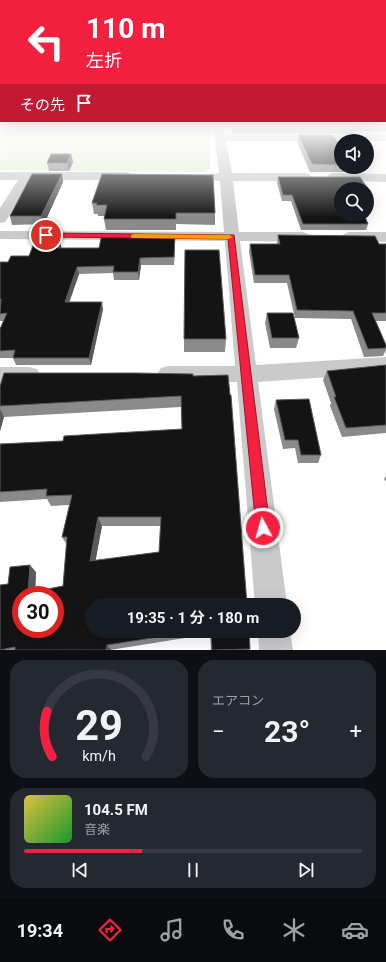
<!DOCTYPE html>
<html lang="ja">
<head>
<meta charset="utf-8">
<style>
  :root { --surface:#171b24; --page:#242831; --text:#f1f3f6; --muted:#9ea1a6; --line:#363941; --accent:#f3213f }
  body { margin:0; font-family:Roboto,"Noto Sans JP",sans-serif; background:var(--page); color:var(--text); height:100vh; display:flex; flex-direction:column; font-size:15px; white-space:nowrap }
  * { box-sizing:border-box; margin:0 }
  p { font-size:13px; color:var(--muted) }
  .icon { flex:none; width:22px; height:22px; fill:none; stroke:currentColor; stroke-width:2; stroke-linecap:round; stroke-linejoin:round }
  .map { position:relative; height:650px; overflow:hidden }
  .drawer { display:flex; flex-direction:column; gap:10px; padding:10px; background:#0d0f14; flex:1 }
  .drawer>* { flex:none }
  .hud { position:absolute; left:0px; top:0px; width:386px; height:122px; box-shadow:0 4px 16px #0002; background:#f3213f; color:#fff; overflow:hidden }
  .buttons { position:absolute; left:334px; top:134px; display:grid; gap:8px }
  .buttons a { display:grid; place-items:center; width:40px; height:40px; border-radius:50%; background:var(--surface); box-shadow:0 4px 16px #0002; font-size:20px }
  .speed { position:absolute; left:12px; top:586px; display:flex; gap:8px; font-size:20px; font-weight:700; text-align:center }
  .speed>* { display:grid; place-content:center; width:52px; height:52px; border-radius:50%; background:var(--surface); box-shadow:0 4px 16px #0002; line-height:1 }
  .speed .limit { border:6px solid #d22; background:#fff; color:#111 }
  .pin { position:absolute; display:grid; place-items:center; width:34px; height:34px; color:#fff; margin:-17px; border:2px solid #fff; border-radius:50%; box-shadow:0 1px 4px #0007 }
  .me { position:absolute; width:44px; margin:-22px; rotate:354deg; stroke-linejoin:round; filter:drop-shadow(0 0 3px #0008) }
  .turn { display:flex; align-items:center; gap:14px; height:84px; padding:0 20px; font-size:18px }
  .turn .icon { width:52px; height:52px; stroke-width:2.5 }
  .turn b { display:block; font-size:28px; line-height:34px }
  .then { display:flex; align-items:center; height:38px; padding:0 20px; background:#0003; gap:8px; font-size:15px }
  .big { font-size:30px; font-weight:700; line-height:1.1 }
  .drawer .widget { flex:1; display:flex; flex-direction:column; justify-content:center; gap:6px; min-width:0; padding:0 14px; border-radius:16px; background:var(--page) }
  .drawer .dial { align-items:center; gap:0 }
  .dial svg { height:104px; overflow:visible; fill:none; stroke:var(--line); stroke-width:7; stroke-linecap:round; text-anchor:middle }
  .dial text { fill:var(--text); stroke:none }
  .song { display:flex; align-items:center; gap:12px }
  .cover { width:48px; height:48px; border-radius:6px; background:linear-gradient(135deg,hsl(50 70% 55%),hsl(130 70% 35%)) }
  .played { height:4px; border-radius:2px; background:linear-gradient(90deg,var(--accent) 35%,var(--line) 35%) }
  .keys { display:flex; justify-content:space-around; direction:ltr }
  .heat { display:flex; justify-content:space-between; align-items:center; font-size:22px; direction:ltr }
  .drawer .tiles { flex:1; display:grid; gap:10px; grid-template-columns:1fr 1fr }
  .widget:last-child { grid-column:span 2 }
  .trip { position:absolute; left:85px; top:598px; width:216px; height:40px; border-radius:20px; background:var(--surface); box-shadow:0 4px 16px #0002; font-weight:700; line-height:40px; text-align:center }
  .tab-bar { display:flex; height:64px; justify-content:space-around; align-items:center; background:#090b0e; color:var(--muted) }
  .tab-bar .icon { width:28px; height:28px }
  .tab-bar .on { color:var(--accent) }
  .tab-bar b { font-size:18px; color:var(--text) }
  .map>svg:first-child { display:block }
  .green { fill:#e5ecd9 }
  .lines { fill:none; stroke-linecap:round; stroke-linejoin:round }
  .minor { fill:#cacaca; fill-rule:evenodd }
  .wall { fill:#8a8a8a; fill-rule:evenodd }
  .shaded-wall { fill:#5a5a5a }
  .building { fill:#141414; stroke:#5a5a5a; fill-rule:evenodd }
  .route { fill:#f3213f; stroke:#9e1529 }
  .slow { fill:#f59e0b }
</style>
</head>
<body>
<div class="map">
<svg width="386" height="650" viewBox="0 0 386 650">
  <rect width="100%" height="100%" fill="#fff"/>
  <path class="green" d="M1 127H210V169L203 172 0 170Z"/>
  <g class="lines">
    <g class="minor">
      <path d="M213 127H223L225 135H386V141H226L232 173H305L309 174 311 177 309 180 305 181H233L239 232H303L308 234 311 237 308 240 303 242 240 241 256 365 386 357V373L258 382 287 605H255L237 382H168L161 380 157 374 161 368 168 366H235L225 241 0 239V231L224 232 220 181 209 180 207 177 209 174 219 173Z"/>
      <path d="M0 172H127L131 173 133 176 131 179 127 180H30L7 219 5 222 0 223V208L18 180H0Z"/>
      <path d="M333 173 386 174V182L329 180 327 177 329 174Z"/>
      <path d="M349 232H386V242L344 240 341 237 344 234Z"/>
      <path d="M0 367H29L37 369 40 375 37 381 29 383H0Z"/>
      <path d="M258 631H290L293 650H259Z"/>
    </g>
  </g>
  <g class="wall">
    <path d="M231 127H386V131H354L353 134H232Z"/>
    <path d="M298 135 341 147V167H352L350 172H310L297 142Z"/>
    <path d="M71 154 73 162 69 171H49L47 163Z"/>
    <path d="M62 174 63 182 44 224 12 225 10 216Z"/>
    <path d="M102 174 215 213V225L176 224V230H106L104 219 105 216H98V214H94L92 203Z"/>
    <path d="M278 177H360L368 189 367 194V189H341V215H364L368 224 366 230H301L291 201H282L277 183Z"/>
    <path d="M175 235 174 265H141L139 280H114L113 273 79 274 69 302 103 309 91 365H16L13 358H0V329L3 321H0V262H8L29 256 60 242 61 248H99Z"/>
    <path d="M278 235 379 244H386V321H376L386 345V350L383 356 364 357 351 319 295 318 287 283H254L249 252 250 244H277Z"/>
    <path d="M267 313 299 338 296 348H270L265 323Z"/>
    <path d="M184 339H226L225 352H184Z"/>
    <path d="M386 365V433L342 437 330 406 331 403 323 380 327 371Z"/>
    <path d="M193 376 247 605 92 631H249L250 649V650H211L210 634 110 650H0V585L8 584 36 572 35 591 63 586 67 545 62 537 69 505 51 506 47 499 0 502V444L63 441 182 429 181 407 4 417 0 431V386ZM102 526H161L159 552 95 561Z"/>
    <path d="M276 400 321 455 318 463H298L295 448 283 449 274 409Z"/>
    <path d="M386 476V482L384 479Z"/>
  </g>
  <g class="shaded-wall">
    <path d="M71 154 73 162 69 171 67 163Z"/>
    <path d="M62 174 63 182 44 224 41 216Z"/>
    <path d="M175 235V242L174 265V257Z"/>
    <path d="M60 242 62 250 58 248Z"/>
    <path d="M140 258 141 265 139 280 138 272Z"/>
    <path d="M77 267 79 274 67 309 65 302Z"/>
    <path d="M102 302 103 309 91 365 89 358Z"/>
    <path d="M0 409 4 417 0 431Z"/>
    <path d="M98 517 102 526 94 569 90 561Z"/>
    <path d="M30 565 36 572 35 595 28 593Z"/>
    <path d="M107 645 111 650H106Z"/>
  </g>
  <g class="building">
    <path d="M298 135H333L341 147V165L312 164Z"/>
    <path d="M51 154H71L67 163H47Z"/>
    <path d="M32 174H62L41 216H10Z"/>
    <path d="M102 174 213 175 215 213H176V219H104L107 205H96L97 203H92Z"/>
    <path d="M278 177H360L368 189H341V215H364L368 224H303L292 195H283Z"/>
    <path d="M102 234 175 235 174 257 140 258 138 272H113L114 266 77 267 65 302H102L89 358H13L15 350 0 351V329L7 313 0 314 1 299H0V262H8L11 256H29L34 243 60 242 58 248H99Z"/>
    <path d="M278 235 375 236 379 244H386V313H372L386 345V348L368 349 353 311 297 310 289 275H255L250 244H280Z"/>
    <path d="M185 250H219L226 339H184Z"/>
    <path d="M267 313H293L299 338H272Z"/>
    <path d="M386 365V425L346 428 334 397H336L327 371Z"/>
    <path d="M4 373H135L193 374V376L228 375 230 395H231L247 605H92V631H197L107 645 106 650H15V647L0 650V585L8 584 10 567 30 565 28 593 63 586 67 537H62L72 495 46 496 47 489 0 492V444L63 441 64 436 182 429 181 396 0 406V386ZM98 517H161L159 552 90 561ZM21 595H55V629H21Z"/>
    <path d="M309 399 321 455H301L298 440H285L276 400Z"/>
    <path d="M211 631H249L250 649 212 650Z"/>
  </g>
  <linearGradient id="sky" x2="0" y2="1"><stop stop-color="#99c6ea"/><stop offset="0.58" stop-color="#fff"/><stop offset="1" stop-color="#fff" stop-opacity="0"/></linearGradient>
  <rect width="386" height="218" fill="url(#sky)"/>
  <path class="route" d="M46 233 234 235 270 528 268 533 263 535 258 533 256 528 228 239 44 237 43 235Z"/>
  <path class="slow" d="M134 234 229 235 233 237 229 239 131 238V235Z"/>
</svg>
<div class="buttons">
<a><svg class="icon" aria-label="sound" viewBox="0 0 24 24"><path d="M4 9h4l5-4v14l-5-4H4zM17 9q2 3 0 6"/></svg></a>
<a><svg class="icon" aria-label="search" viewBox="0 0 24 24"><circle cx="10" cy="10" r="6"/><path d="M15 15l6 6"/></svg></a>
</div>
<div class="speed"><div class="limit">30</div></div>
<div class="pin" style="left:46px;top:235px;background:#d93025"><svg class="icon" aria-label="arrive" viewBox="0 0 24 24"><path d="M6 21V4h12l-3 4 3 4H6"/></svg></div>
<svg class="me" style="left:263px;top:528px" viewBox="-20 -20 40 40"><circle r="17" fill="#f3213f" stroke="#fff" stroke-width="3"/><path d="M0-11L8 9 0 5-8 9z" fill="#fff"/></svg>
<div class="trip">19:35 · 1 分 · 180 m</div>
<div class="hud">
<div class="turn"><svg class="icon" aria-label="left" viewBox="0 0 24 24"><path d="M17 20v-9H6M10 6l-5 5 5 5"/></svg><div><b>110 m</b>左折</div></div>
<div class="then">その先<svg class="icon" aria-label="arrive" viewBox="0 0 24 24"><path d="M6 21V4h12l-3 4 3 4H6"/></svg></div>
</div>
</div>
<section class="drawer">
<div class="tiles">
<div class="widget dial"><svg viewBox="0 0 100 80">
<path d="M14 69A42 42 0 1 1 86 69"/>
<path d="M14 69A42 42 0 0 1 10 34" stroke="#f3213f"/>
<text x="50" y="56" font-size="32" font-weight="700">29</text>
<text x="50" y="72" font-size="11">km/h</text>
</svg></div>
<div class="widget"><p>エアコン</p>
<div class="heat"><a>−</a><b class="big">23°</b><a>+</a></div>
</div>
<div class="widget">
<div class="song"><i class="cover"></i><div><b>104.5 FM</b><p>音楽</p></div></div>
<div class="played"></div>
<div class="keys"><svg class="icon" aria-label="previous" viewBox="0 0 24 24"><path d="M18 5L8 12l10 7zM5 5v14"/></svg><svg class="icon" aria-label="pause" viewBox="0 0 24 24"><path d="M8 5v14M16 5v14"/></svg><svg class="icon" aria-label="next" viewBox="0 0 24 24"><path d="M6 5l10 7-10 7zM19 5v14"/></svg></div>
</div>
</div>
</section>
<nav class="tab-bar">
<b>19:34</b>
<svg class="icon on" aria-label="directions" viewBox="0 0 24 24"><path d="M12 3l9 9-9 9-9-9zM9 14v-3h6M13 9l2 2-2 2"/></svg>
<svg class="icon" aria-label="music" viewBox="0 0 24 24"><path d="M9 18V5l10-2v13"/><circle cx="6" cy="18" r="3"/><circle cx="16" cy="16" r="3"/></svg>
<svg class="icon" aria-label="phone" viewBox="0 0 24 24"><path d="M5 4h4l2 5-3 2q2 4 5 5l2-3 5 2v4C11 20 4 13 5 4z"/></svg>
<svg class="icon" aria-label="climate" viewBox="0 0 24 24"><path d="M12 3v18M4 7l16 10M4 17L20 7"/></svg>
<svg class="icon" aria-label="car" viewBox="0 0 24 24"><path d="M5 17H2v-5l4-1 3-4h7l3 4 3 1v5h-3M9 17h6M6 11h13"/><circle cx="7" cy="17" r="2"/><circle cx="17" cy="17" r="2"/></svg>
</nav>
</body>
</html>
